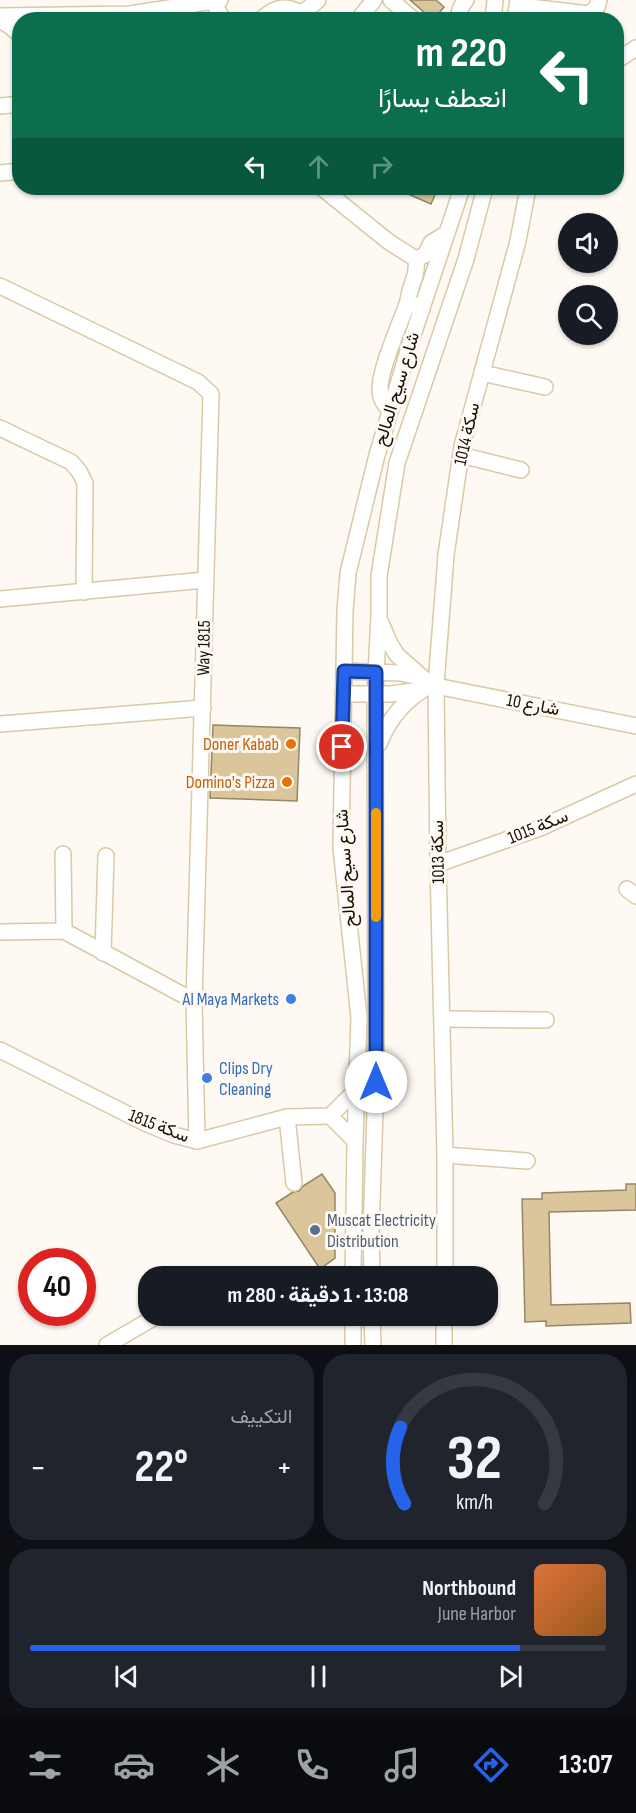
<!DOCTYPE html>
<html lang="ar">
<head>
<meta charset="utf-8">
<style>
  :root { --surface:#171b24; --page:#20242c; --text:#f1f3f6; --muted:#9ea1a6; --line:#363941; --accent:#2563eb }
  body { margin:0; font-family:"Sofia Sans Condensed",Vazirmatn,sans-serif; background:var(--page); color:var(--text); direction:rtl; height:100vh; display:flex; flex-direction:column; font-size:22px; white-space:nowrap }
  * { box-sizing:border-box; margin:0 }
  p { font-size:20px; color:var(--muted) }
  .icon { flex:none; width:33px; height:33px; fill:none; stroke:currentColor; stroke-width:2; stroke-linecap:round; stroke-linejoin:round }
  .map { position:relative; height:1345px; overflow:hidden; direction:ltr }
  .details { display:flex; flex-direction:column; gap:9px; padding:9px; background:#0d0f14; flex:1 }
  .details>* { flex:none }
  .top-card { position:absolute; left:12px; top:12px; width:612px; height:183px; border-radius:24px; box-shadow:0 2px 4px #0004; direction:rtl; background:#0b6e4f; color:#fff; overflow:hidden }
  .fabs { position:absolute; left:558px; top:213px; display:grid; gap:12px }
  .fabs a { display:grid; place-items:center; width:60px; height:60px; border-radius:50%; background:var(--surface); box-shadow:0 2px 4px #0004; font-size:30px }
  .speed { position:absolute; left:18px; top:1248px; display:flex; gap:12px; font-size:30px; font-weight:700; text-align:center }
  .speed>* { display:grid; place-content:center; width:78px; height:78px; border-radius:50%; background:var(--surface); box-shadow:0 2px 4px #0004; line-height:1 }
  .speed .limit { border:9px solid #d22; background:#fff; color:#111 }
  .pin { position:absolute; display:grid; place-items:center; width:51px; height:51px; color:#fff; margin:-26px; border:3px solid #fff; border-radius:50%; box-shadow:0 2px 6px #0007 }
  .me { position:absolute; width:66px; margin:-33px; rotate:0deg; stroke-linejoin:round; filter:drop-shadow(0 0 4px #0008) }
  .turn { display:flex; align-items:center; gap:21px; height:126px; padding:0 18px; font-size:27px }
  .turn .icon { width:78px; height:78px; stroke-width:2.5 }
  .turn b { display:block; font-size:42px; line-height:51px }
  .lanes { display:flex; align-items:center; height:57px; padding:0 18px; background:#0003; justify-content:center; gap:30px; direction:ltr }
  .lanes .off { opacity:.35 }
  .big { font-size:45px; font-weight:700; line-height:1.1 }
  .details .card { flex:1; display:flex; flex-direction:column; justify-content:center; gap:9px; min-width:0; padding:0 21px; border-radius:24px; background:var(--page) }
  .details .dial { align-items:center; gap:0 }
  .dial svg { height:156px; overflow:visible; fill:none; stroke:var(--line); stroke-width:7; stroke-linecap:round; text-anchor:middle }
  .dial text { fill:var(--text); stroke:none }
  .song { display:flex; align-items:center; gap:18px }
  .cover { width:72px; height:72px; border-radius:9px; background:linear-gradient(135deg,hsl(20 70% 55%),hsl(30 70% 35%)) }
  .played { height:6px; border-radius:3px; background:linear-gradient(90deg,var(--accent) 85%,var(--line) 85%) }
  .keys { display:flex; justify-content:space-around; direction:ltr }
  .heat { display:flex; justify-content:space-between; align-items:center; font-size:33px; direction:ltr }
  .details .tiles { flex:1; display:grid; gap:9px; grid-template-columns:1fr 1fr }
  .card:last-child { grid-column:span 2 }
  .trip { position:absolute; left:138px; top:1266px; width:360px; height:60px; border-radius:24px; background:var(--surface); box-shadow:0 2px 4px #0004; font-weight:700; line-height:60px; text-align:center; direction:rtl }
  .dock { display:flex; height:96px; justify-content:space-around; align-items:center; background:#090b0e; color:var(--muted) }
  .dock .icon { width:42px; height:42px }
  .dock .active { color:var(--accent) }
  .dock b { font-size:27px; color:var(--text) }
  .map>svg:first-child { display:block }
  .building { fill:#dac69a; stroke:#958665; stroke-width:1.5 }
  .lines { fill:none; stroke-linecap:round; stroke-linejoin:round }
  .minor-casing { stroke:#d9c9a6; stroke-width:18 }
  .minor { stroke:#fff; stroke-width:15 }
  .route-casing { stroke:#184099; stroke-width:15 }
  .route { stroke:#2563eb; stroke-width:10 }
  .slow { stroke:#f59e0b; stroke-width:10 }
  .food-dot { fill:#e8710a; stroke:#fefaf3; stroke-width:2 }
  .shop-dot { fill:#3f7fe0; stroke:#fefaf3; stroke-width:2 }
  .service-dot { fill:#5c6f8a; stroke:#fefaf3; stroke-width:2 }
  .labels { text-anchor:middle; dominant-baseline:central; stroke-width:6; stroke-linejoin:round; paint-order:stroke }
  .street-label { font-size:18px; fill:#171105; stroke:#fefaf3 }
  .food-label { font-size:18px; fill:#c56008; stroke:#fefaf3; text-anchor:end }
  .shop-label { font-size:18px; fill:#366cbe; stroke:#fefaf3; text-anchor:end }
  .service-label { font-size:18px; fill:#4e5e75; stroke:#fefaf3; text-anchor:start }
</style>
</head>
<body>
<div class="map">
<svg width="636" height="1345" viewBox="0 0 636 1345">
  <rect width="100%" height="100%" fill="#fefaf3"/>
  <g class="building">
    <path d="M410 0H436L444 7 433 20Z"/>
    <path d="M394 188H438L431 204Z"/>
    <path d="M213 725 300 728 297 801 210 798Z"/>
    <path d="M322 1174 335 1193V1258L320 1269 276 1203 293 1192 299 1191 303 1186Z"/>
    <path d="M626 1184H636V1210L549 1212 551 1305 630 1303 631 1323 546 1326V1321L525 1322 522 1199H542V1193L626 1190Z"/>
  </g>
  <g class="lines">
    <g class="minor-casing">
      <g id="minor">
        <path d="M391 0 414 20"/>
        <path d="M213 1 223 20"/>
        <path d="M0 16 130 14 220 0"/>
        <path d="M0 20 11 27 20 35"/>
        <path d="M260 20C266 16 271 11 278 9 299 3 293 24 318 0"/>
        <path d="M358 20 374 0"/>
        <path d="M457 20 461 7 466 0"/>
        <path d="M493 20 495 0"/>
        <path d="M515 20 518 0"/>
        <path d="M523 20 530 0"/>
        <path d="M537 20 538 8 589 14 597 7 599 0"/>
        <path d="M616 61 636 48"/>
        <path d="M0 106 20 104"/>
        <path d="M0 173 20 171"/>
        <path d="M322 188 389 242 416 259C418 278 410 283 408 301L422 310"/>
        <path d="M416 259 425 255 431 243 447 233"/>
        <path d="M0 286 198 382 211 394 194 1001 197 1141"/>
        <path d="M482 373 545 387"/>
        <path d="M390 411C385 405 380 399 380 390 379 370 401 322 408 301"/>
        <path d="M0 428 71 462 79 471 85 483 84 592"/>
        <path d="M461 455 521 470"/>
        <path d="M0 599 205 580"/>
        <path d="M381 623 390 644 397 655 431 685 636 726"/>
        <path d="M344 671 401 673 419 677"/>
        <path d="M343 694H390L421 690"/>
        <path d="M0 724 203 708"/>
        <path d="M379 744C389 718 406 698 431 685"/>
        <path d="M63 854 64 931"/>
        <path d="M438 864 540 828 636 784"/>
        <path d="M627 889 636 896"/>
        <path d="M0 932 64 931 194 1001"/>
        <path d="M103 953 106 856"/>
        <path d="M443 1019 546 1020"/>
        <path d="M0 1050 145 1123 174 1135 197 1141 287 1117 330 1116 357 1089"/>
        <path d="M330 1116 355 1141"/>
        <path d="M287 1117 294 1183"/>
        <path d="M445 1155 527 1161"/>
        <path d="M224 1276 226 1275"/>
        <path d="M353 1276 355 1141 359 1017 341 848 345 611 348 573 377 455 412 338 462 188"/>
        <path d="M372 1276 371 1232 376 1082 375 694 379 616V576L397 463 466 259 485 188"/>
        <path d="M445 1276V1155L438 864 436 685 446 555 462 446 518 241 528 188"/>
        <path d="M353 1316V1345"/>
        <path d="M372 1316 373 1345"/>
        <path d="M107 1345 157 1316"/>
        <path d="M444 1345V1316"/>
      </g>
    </g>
    <use href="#minor" class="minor"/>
  </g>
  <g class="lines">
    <g class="route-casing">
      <path id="route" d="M342 747 344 671 376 672V1082"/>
    </g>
    <use href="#route" class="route"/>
    <path class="slow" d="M376 813V917"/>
  </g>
  <g class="food-dot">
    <circle cx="291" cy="744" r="6"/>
    <circle cx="287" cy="782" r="6"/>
  </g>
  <g class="shop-dot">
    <circle cx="291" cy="999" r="6"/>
    <circle cx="207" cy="1078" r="6"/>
  </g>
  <circle class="service-dot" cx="315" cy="1230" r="6"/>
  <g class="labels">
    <g class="street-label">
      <text transform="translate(397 389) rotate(-73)">شارع سيح المالح</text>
      <text transform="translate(467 434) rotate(-77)">سكة 1014</text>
      <text transform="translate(204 648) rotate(-89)">Way 1815</text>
      <text transform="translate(533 705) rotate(11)">شارع 10</text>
      <text transform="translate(538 827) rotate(-22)">سكة 1015</text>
      <text transform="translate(438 852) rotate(-91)">سكة 1013</text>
      <text transform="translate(346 868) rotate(-94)">شارع سيح المالح</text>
      <text transform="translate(159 1126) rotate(21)">سكة 1815</text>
    </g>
    <g class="food-label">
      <text x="279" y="744">Doner Kabab</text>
      <text x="275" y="782">Domino's Pizza</text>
    </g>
    <g class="shop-label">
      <text x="279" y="999">Al Maya Markets</text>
      <text x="219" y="1068" text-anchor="start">Clips Dry<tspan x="219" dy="21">Cleaning</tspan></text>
    </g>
    <g class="service-label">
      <text x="327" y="1220">Muscat Electricity<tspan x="327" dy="21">Distribution</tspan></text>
    </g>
  </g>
</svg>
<div class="fabs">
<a><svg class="icon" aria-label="sound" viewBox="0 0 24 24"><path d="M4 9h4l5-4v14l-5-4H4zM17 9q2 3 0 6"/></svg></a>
<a><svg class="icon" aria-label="search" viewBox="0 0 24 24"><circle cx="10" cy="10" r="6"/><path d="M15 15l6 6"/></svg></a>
</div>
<div class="speed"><div class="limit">40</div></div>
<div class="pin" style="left:342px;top:747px;background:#d93025"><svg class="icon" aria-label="arrive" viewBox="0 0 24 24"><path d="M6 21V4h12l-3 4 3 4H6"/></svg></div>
<svg class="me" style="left:376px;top:1082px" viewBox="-20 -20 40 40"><circle r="19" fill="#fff"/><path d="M0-13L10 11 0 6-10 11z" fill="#2563eb"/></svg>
<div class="trip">13:08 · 1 دقيقة · 280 m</div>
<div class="top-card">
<div class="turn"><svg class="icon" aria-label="left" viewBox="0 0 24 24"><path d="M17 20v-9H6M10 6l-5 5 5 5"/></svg><div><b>220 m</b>انعطف يسارًا</div></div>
<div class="lanes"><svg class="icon" aria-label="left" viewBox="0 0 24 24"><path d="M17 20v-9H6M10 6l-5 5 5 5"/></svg><svg class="icon off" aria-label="ahead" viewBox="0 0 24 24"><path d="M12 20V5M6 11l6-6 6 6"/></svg><svg class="icon off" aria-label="right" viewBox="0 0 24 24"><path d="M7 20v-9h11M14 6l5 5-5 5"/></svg></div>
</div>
</div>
<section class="details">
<div class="tiles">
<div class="card dial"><svg viewBox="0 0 100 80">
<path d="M14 69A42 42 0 1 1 86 69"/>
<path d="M14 69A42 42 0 0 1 12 30" stroke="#2563eb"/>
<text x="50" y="56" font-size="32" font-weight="700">32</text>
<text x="50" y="72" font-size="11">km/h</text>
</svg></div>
<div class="card"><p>التكييف</p>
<div class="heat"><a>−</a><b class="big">22°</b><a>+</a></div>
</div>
<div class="card">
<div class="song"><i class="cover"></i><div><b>Northbound</b><p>June Harbor</p></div></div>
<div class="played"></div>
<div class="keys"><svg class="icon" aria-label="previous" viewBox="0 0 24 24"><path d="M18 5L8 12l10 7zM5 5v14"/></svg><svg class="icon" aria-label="pause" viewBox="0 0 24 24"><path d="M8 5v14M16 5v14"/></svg><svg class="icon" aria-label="next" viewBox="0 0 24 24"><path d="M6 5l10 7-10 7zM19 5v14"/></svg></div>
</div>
</div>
</section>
<nav class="dock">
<b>13:07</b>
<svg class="icon active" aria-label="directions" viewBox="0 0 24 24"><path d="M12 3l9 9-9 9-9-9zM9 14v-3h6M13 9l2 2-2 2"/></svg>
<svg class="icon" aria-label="music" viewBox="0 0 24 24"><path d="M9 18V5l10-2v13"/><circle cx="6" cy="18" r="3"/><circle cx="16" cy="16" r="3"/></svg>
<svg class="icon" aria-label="phone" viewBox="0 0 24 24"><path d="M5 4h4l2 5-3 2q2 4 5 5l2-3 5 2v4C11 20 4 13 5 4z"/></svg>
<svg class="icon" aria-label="climate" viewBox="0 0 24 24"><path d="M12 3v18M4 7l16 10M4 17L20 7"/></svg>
<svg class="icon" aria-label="car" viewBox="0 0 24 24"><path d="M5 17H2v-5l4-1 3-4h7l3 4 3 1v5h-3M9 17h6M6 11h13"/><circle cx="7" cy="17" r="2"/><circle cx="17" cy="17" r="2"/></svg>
<svg class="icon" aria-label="filters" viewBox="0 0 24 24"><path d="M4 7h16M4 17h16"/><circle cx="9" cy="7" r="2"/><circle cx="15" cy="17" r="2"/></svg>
</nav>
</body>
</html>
